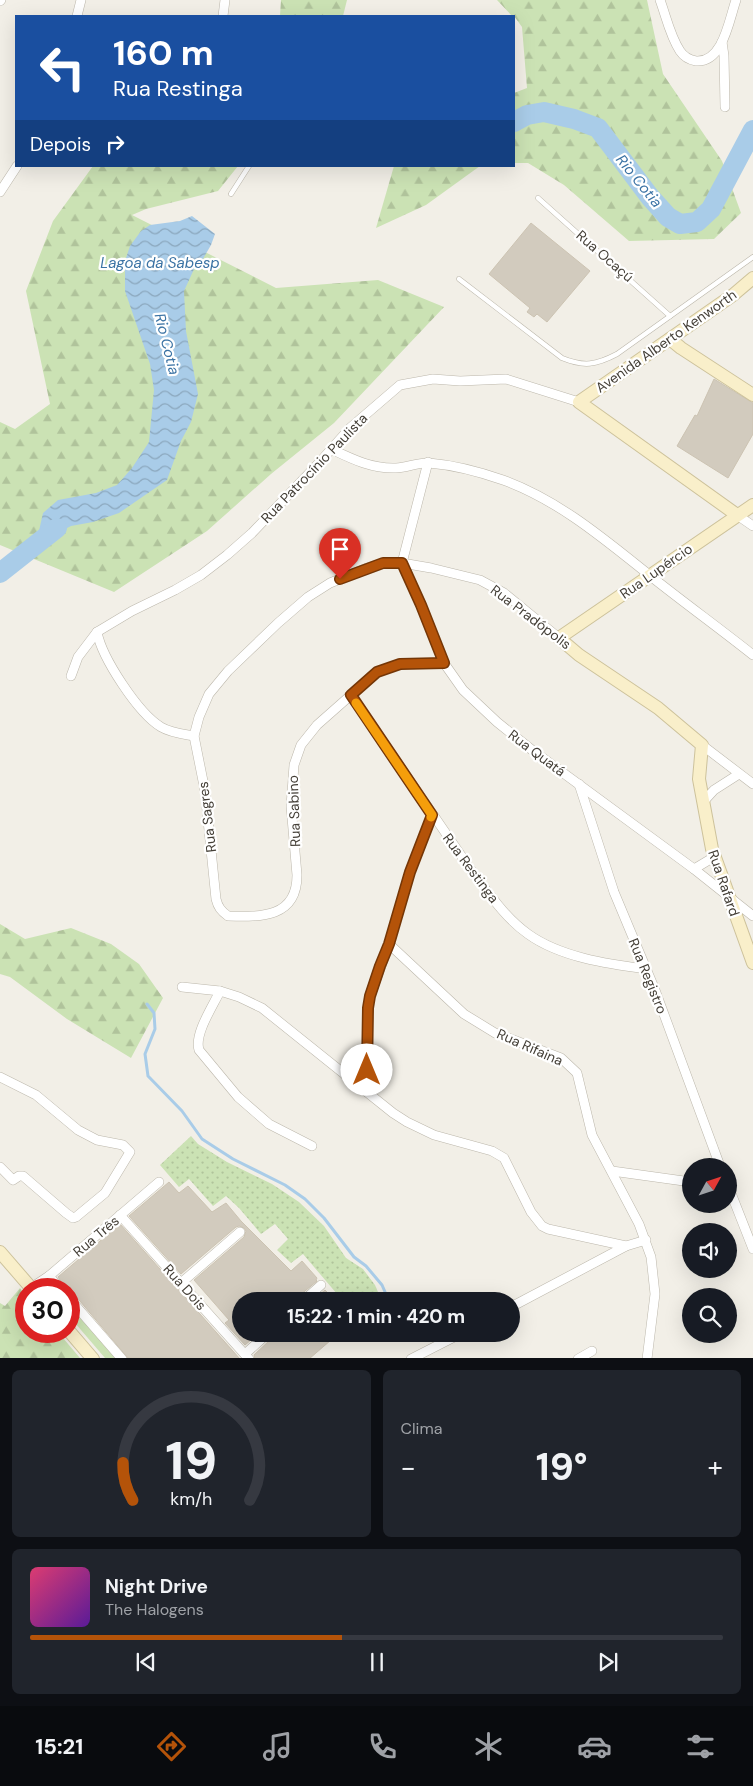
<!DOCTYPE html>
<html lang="pt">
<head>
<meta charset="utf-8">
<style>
  :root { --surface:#171b24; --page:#20242c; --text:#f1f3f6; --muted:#9ea1a6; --line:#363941; --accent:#b45309 }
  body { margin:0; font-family:"DM Sans",sans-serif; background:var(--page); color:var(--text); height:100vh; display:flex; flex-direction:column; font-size:19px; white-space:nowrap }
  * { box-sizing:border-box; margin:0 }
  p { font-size:16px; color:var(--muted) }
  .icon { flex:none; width:28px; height:28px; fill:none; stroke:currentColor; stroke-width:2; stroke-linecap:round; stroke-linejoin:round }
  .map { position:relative; height:1358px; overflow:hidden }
  .panel { display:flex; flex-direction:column; gap:12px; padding:12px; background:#0d0f14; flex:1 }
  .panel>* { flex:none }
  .top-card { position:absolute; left:15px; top:15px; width:500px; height:152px; border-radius:0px; box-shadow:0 5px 20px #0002; background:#1a4fa0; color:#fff; overflow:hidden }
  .needle { width:32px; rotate:50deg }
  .tools { position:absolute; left:682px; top:1158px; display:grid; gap:10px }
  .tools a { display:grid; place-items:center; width:55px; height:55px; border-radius:50%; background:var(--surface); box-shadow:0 5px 20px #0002; font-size:25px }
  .speed { position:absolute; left:15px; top:1278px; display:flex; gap:10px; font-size:25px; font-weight:700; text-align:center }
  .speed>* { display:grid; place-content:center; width:65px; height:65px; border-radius:50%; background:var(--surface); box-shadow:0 5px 20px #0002; line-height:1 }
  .speed .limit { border:8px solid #d22; background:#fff; color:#111 }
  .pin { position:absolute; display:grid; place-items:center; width:42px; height:42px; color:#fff; margin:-51px -21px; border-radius:50% 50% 50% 0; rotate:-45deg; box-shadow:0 0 5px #0007 }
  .pin .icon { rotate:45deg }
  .me { position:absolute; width:55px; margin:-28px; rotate:0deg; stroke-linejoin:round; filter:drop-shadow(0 0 4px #0008) }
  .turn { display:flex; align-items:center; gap:18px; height:105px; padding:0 15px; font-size:22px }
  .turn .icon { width:65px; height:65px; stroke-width:2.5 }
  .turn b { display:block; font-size:35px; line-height:42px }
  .then { display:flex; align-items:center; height:48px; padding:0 15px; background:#0003; gap:10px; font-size:19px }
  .big { font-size:38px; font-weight:700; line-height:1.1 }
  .panel .widget { flex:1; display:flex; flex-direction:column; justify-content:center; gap:8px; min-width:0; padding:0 18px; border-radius:8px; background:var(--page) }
  .panel .dial { align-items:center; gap:0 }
  .dial svg { height:130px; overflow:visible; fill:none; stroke:var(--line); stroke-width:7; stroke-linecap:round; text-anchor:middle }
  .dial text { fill:var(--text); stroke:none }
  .song { display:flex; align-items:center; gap:15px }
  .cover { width:60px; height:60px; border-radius:8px; background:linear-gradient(135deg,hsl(340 70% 55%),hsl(270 70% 35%)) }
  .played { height:5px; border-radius:2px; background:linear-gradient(90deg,var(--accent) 45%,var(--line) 45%) }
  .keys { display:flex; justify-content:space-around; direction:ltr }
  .heat { display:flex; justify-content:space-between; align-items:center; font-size:28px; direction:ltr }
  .panel .tiles { flex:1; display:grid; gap:12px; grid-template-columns:1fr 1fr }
  .widget:last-child { grid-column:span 2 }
  .trip { position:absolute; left:232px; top:1292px; width:288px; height:50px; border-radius:25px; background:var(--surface); box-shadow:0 5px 20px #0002; font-weight:700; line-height:50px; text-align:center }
  .menu { display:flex; height:80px; justify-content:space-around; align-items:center; background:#090b0e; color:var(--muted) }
  .menu .icon { width:35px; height:35px }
  .menu .active { color:var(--accent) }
  .menu b { font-size:22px; color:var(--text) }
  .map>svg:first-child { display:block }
  .grass { fill:url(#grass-dots) }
  .forest { fill:url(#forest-firs) }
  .garden { fill:#cbe2b4 }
  .water { fill:url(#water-waves) }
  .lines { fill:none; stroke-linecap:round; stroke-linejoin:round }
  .stream { stroke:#a9cce8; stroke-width:3 }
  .river { stroke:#a9cce8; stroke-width:20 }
  .building { fill:#d2cbbe; stroke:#ccc3b2 }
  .lane-casing { stroke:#bcb7ab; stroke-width:5.5 }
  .street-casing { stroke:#bcb7ab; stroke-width:10 }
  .secondary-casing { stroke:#cdc29b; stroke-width:14 }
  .lane { stroke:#fff; stroke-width:4.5 }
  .street { stroke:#fff; stroke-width:9 }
  .secondary { stroke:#f9efca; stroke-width:12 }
  .route-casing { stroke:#753606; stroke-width:12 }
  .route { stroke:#b45309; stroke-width:9 }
  .slow { stroke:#f59e0b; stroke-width:9 }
  .labels { text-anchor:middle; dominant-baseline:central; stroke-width:4.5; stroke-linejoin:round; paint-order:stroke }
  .street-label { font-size:14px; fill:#443f37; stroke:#fff }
  .water-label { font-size:15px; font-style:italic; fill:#3b73a4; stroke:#fff }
</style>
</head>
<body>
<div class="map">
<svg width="753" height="1359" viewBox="0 0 753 1359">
  <defs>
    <pattern id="grass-dots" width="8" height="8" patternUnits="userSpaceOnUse" patternTransform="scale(1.25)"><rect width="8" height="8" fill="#cbe2b4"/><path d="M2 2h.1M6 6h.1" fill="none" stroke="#b0c39b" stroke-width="1.8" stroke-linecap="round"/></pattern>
    <pattern id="forest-firs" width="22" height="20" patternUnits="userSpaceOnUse" patternTransform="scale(1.25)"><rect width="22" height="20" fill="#cbe2b4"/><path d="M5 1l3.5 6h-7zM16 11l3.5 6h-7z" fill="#b0c39b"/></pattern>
    <pattern id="water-waves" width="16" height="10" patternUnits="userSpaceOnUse" patternTransform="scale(1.25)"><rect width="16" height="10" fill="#a9cce8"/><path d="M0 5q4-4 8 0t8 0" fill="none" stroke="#8ba7bd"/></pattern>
  </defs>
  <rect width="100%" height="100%" fill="#f2efe7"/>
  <path class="grass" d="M191 1136 198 1144 227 1162 272 1184 299 1202 324 1226 346 1258 363 1269 375 1285 381 1299 378 1301H343L303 1254 291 1263 277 1250 288 1239 275 1224 261 1234 239 1208 226 1196 213 1206 189 1179 179 1187 160 1165Z"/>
  <g class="forest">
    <path d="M281 0H347L343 16H280Z"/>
    <path d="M497 0H647L663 74 722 161 741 213 714 239 629 241 564 185 528 163H514V93L527 88 522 27 514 16H512Z"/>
    <path d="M93 166H238L218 191 146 209 132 215 276 288 378 280 444 307 334 423 271 474 207 531 114 592 0 545V422L15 429 50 404 26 291 53 221Z"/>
    <path d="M394 166H480L426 205 376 228Z"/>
    <path d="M0 924 25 939 71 928 111 944 139 964 163 998 131 1058 67 1019 10 977 0 974Z"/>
    <path d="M20 1288 26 1295V1331H57L80 1358H0V1303L5 1306Z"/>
  </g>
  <path class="garden" d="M69 1303 117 1358H105L69 1316Z"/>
  <path class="water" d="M192 216 215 234 211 245 200 264 195 267 184 291 186 331 198 394 191 422 181 441 167 480 119 513 93 522 71 526 36 544 43 513 58 500 96 493 117 485 132 468 149 442 154 390 150 364 125 291V261L130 246 141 231 150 225 180 221Z"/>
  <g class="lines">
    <path class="stream" d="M147 1004 154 1013 155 1029 145 1054 148 1076 182 1111 202 1139 233 1159 285 1185 305 1199 324 1218 354 1257 366 1266 382 1285 389 1301"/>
    <g class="river">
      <path d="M514 122 527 115 544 112 574 119 598 128 650 197 668 217 680 224 697 222 711 209 753 130"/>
      <path d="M0 573 57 528"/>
    </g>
  </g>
  <g class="building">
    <path d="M531 223 590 271 547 322 537 314 534 317 527 312 530 308 489 274Z"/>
    <path d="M714 379 753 403V434L728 478 677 446 695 415 697 416Z"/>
    <path d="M169 1182 179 1193 188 1186 212 1212 226 1203 241 1221 291 1271 302 1261 317 1278 316 1280 317 1281 299 1296 297 1301H241V1334H258L245 1345 225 1323 229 1320 194 1280 244 1237 246 1231 244 1228 239 1226 236 1227 181 1274 129 1216Z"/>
    <path d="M120 1224 240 1359 128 1358 74 1294 69 1292V1289H66L58 1277Z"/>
    <path d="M325 1290 336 1301H312Z"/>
    <path d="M273 1334H338L309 1359H255L254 1355 271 1339Z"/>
  </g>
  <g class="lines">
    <g class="lane-casing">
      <g id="lane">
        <path d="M231 194 249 166"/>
        <path d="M538 198 670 316"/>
        <path d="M459 279 562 358C584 367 596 365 617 354L753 257"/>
      </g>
    </g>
    <g class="street-casing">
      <g id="street">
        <path d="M660 0C666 16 670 36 680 51 684 57 690 60 696 61 723 63 729 20 736 0"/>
        <path d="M0 1 1 0"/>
        <path d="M77 16 81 0"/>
        <path d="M223 16 225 0"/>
        <path d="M722 42 724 56 725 107"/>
        <path d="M0 192 17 166"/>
        <path d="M331 449C352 459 372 469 396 468 407 468 418 462 429 463 453 465 480 472 503 480 558 500 603 538 648 574 683 602 719 628 753 655"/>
        <path d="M428 462 402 563 421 605 444 663 463 690 497 722 532 750 694 869 753 916"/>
        <path d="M737 515 753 526"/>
        <path d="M97 632C102 658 138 713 161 727 171 733 183 734 194 736"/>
        <path d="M444 663 400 664 377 672 317 725 301 745 294 765 291 806 297 875C297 918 261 917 228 916 221 911 218 907 216 899L205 791 194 736 199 717 209 694 228 671 278 623 308 597 330 583 367 568 383 563H402L431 568 480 580 504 593 559 638"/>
        <path d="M71 676 78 657 97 632 132 611 175 590 201 575 227 555 252 533 318 464 350 428 400 385 433 379 460 381 506 379 579 402"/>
        <path d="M351 695 471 870C488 892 505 918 528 934 560 957 607 964 646 969"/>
        <path d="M702 745 753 784"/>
        <path d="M579 784 614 892 655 990 720 1166"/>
        <path d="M703 802 714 790 739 774"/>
        <path d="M694 869 714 857"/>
        <path d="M389 944 464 1014 495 1033 561 1058 577 1073 592 1135 639 1224 651 1257 655 1294 647 1359"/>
        <path d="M182 987 220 991 239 997 262 1008 393 1113 407 1122 434 1135 492 1151 504 1158 531 1212 542 1226 548 1229 626 1246"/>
        <path d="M220 991C213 1006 194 1034 199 1050L238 1097 269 1124 312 1146"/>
        <path d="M0 1077 36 1095 78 1130 97 1140 123 1145 130 1152 105 1193 76 1217 73 1218 66 1213 23 1176H19L13 1180 0 1167"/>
        <path d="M367 1092V1042L368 1008 370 997 389 944 410 872 432 815"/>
        <path d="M612 1171 691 1182"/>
        <path d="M729 1188 753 1249"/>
        <path d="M120 1215 249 1359"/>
        <path d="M49 1276 60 1289"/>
        <path d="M181 1283 240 1232"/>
        <path d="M31 1288 49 1276 159 1182"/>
        <path d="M69 1298 122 1359"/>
        <path d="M303 1301 321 1285"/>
        <path d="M511 1307 626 1246 646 1240"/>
        <path d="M245 1354 267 1334"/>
        <path d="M411 1359 460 1334"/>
        <path d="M578 1359 592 1351"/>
      </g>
    </g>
    <g class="secondary-casing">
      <g id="secondary">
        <path d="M670 339 681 348 753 395"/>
        <path d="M753 505 559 638 579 655 658 708 702 745 699 779 712 849 753 963"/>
        <path d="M737 515 579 402 733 295 753 278"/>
        <path d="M0 1252 32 1289"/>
        <path d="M69 1331 93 1359"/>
      </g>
    </g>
    <use href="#lane" class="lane"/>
    <use href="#street" class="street"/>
    <use href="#secondary" class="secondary"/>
  </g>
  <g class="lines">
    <g class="route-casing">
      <path id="route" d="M340 579 383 563H402L421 605 444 663 400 664 377 672 351 695 432 815 410 872 389 944 380 966 370 996 368 1008 367 1070"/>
    </g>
    <use href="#route" class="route"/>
    <path class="slow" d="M356 703 432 815 431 817"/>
  </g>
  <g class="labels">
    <g class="street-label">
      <text transform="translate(605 256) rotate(41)">Rua Ocaçú</text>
      <text transform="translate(666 341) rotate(-35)">Avenida Alberto Kenworth</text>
      <text transform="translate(314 468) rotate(-46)">Rua Patrocínio Paulista</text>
      <text transform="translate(656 571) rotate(-35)">Rua Lupércio</text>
      <text transform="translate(531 617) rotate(37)">Rua Pradópolis</text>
      <text transform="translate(537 753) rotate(37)">Rua Quatá</text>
      <text transform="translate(294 811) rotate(-92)">Rua Sabino</text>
      <text transform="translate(207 817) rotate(-97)">Rua Sagres</text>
      <text transform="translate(471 868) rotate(53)">Rua Restinga</text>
      <text transform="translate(724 883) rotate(71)">Rua Rafard</text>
      <text transform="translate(648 976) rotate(68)">Rua Registro</text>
      <text transform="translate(530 1047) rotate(24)">Rua Rifaina</text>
      <text transform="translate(96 1236) rotate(-40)">Rua Três</text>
      <text transform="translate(185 1287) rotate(48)">Rua Dois</text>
    </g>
    <g class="water-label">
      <text transform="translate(639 181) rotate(51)">Rio Cotia</text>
      <text x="160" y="263">Lagoa da Sabesp</text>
      <text transform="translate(167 344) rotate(76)">Rio Cotia</text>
    </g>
  </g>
</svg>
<div class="tools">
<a><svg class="needle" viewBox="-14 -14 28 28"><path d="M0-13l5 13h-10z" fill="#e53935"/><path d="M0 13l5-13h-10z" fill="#9ea1a6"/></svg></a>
<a><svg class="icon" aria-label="sound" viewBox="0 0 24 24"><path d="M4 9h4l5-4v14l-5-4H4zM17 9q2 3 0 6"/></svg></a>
<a><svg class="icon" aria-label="search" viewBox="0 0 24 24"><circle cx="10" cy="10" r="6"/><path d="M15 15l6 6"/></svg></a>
</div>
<div class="speed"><div class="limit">30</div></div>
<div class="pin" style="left:340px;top:579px;background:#d93025"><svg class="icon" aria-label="arrive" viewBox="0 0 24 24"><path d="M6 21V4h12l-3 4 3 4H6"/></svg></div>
<svg class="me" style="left:367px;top:1070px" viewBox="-20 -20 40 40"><circle r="19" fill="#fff"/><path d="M0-13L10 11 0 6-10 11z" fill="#b45309"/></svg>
<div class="trip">15:22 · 1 min · 420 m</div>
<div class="top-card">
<div class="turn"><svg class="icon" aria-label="left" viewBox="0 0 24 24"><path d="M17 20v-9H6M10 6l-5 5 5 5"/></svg><div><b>160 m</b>Rua Restinga</div></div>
<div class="then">Depois<svg class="icon" aria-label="right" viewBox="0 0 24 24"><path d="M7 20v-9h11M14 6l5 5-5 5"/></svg></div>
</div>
</div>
<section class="panel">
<div class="tiles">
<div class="widget dial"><svg viewBox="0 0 100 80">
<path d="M14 69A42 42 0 1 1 86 69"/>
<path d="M14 69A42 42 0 0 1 8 46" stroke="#b45309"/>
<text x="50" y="56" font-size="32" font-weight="700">19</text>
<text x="50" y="72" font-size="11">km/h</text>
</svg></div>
<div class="widget"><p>Clima</p>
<div class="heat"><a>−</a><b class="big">19°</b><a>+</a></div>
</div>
<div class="widget">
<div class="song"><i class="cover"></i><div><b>Night Drive</b><p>The Halogens</p></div></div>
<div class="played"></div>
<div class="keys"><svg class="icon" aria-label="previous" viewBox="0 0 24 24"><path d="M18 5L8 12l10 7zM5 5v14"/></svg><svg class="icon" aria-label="pause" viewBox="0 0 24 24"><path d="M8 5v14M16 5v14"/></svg><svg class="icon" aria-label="next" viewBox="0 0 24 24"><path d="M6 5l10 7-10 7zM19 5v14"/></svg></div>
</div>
</div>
</section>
<nav class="menu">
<b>15:21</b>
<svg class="icon active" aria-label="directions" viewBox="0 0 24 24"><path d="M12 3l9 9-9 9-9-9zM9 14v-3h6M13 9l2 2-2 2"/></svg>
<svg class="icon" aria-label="music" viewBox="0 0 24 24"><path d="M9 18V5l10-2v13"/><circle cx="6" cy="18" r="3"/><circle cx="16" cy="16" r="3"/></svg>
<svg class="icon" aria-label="phone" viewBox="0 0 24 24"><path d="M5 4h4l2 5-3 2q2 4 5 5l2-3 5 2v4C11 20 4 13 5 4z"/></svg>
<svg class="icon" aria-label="climate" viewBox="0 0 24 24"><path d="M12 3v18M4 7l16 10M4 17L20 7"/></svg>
<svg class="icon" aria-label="car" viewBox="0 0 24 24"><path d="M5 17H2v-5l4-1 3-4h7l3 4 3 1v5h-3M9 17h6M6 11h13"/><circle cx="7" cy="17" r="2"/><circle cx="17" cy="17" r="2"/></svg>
<svg class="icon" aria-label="filters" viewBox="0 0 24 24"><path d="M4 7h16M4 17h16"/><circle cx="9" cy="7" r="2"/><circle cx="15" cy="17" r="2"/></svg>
</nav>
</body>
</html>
